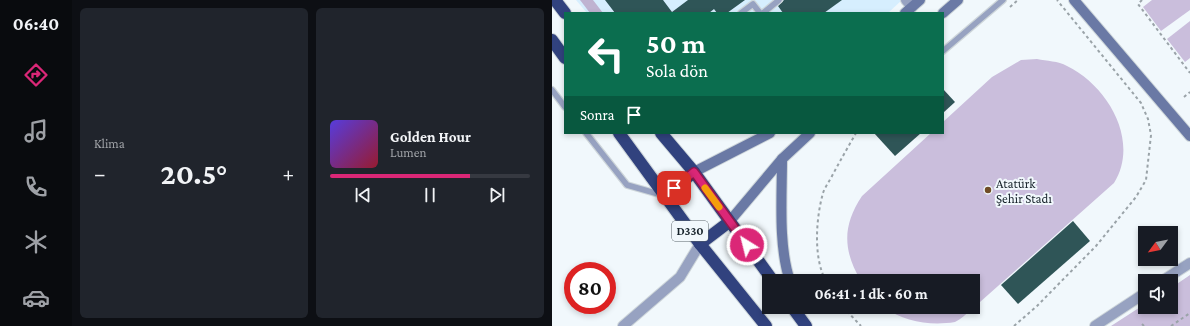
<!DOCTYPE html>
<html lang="tr">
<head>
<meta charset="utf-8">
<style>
  :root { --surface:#171b24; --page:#20242c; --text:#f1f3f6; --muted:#9ea1a6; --line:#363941; --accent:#db2777 }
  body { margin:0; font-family:"Crimson Pro",serif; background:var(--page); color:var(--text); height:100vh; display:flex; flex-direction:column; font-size:15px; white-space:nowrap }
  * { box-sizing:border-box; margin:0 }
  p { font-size:13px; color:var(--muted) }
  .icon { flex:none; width:22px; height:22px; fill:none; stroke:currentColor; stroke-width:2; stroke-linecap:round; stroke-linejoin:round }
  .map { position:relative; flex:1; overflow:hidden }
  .drawer { display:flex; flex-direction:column; gap:8px; padding:8px; background:#0d0f14; width:480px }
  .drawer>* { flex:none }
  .hud { position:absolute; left:12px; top:12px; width:380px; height:122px; border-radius:0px; box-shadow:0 2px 6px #0003; background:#0b6e4f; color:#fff; overflow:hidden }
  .needle { width:26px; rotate:238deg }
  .controls { position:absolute; left:586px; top:226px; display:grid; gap:8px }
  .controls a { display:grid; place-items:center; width:40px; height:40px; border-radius:0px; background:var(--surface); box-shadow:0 2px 6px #0003; font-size:20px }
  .speed { position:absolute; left:12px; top:262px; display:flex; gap:8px; font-size:20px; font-weight:700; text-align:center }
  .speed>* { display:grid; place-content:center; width:52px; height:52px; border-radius:50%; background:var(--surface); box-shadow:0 2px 6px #0003; line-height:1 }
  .speed .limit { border:6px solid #d22; background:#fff; color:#111 }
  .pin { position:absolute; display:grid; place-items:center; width:34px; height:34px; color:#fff; margin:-17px; border-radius:8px; box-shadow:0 2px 6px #0006 }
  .me { position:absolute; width:44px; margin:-22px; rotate:324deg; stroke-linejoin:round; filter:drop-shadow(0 0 3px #0008) }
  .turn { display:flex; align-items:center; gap:14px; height:84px; padding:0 16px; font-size:18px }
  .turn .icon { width:52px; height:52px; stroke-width:2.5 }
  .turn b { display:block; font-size:28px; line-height:34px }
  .then { display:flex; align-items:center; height:38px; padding:0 16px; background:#0003; gap:8px; font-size:15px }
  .big { font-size:30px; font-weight:700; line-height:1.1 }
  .drawer .card { flex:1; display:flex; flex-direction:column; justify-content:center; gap:6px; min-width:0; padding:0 14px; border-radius:6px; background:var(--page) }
  .song { display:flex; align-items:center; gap:12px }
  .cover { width:48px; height:48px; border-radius:6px; background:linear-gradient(135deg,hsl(250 70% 55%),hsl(350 70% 35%)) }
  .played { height:4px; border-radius:2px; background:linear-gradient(90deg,var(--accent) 70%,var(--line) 70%) }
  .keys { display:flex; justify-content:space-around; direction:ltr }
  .heat { display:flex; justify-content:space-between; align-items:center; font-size:22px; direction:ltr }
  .drawer .tiles { flex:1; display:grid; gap:8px; grid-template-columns:repeat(2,1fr) }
  .trip { position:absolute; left:210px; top:274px; width:218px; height:40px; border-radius:0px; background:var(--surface); box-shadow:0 2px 6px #0003; font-weight:700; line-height:40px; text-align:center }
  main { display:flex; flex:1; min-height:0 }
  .tabs { display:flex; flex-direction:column; width:72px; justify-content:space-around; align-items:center; background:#090b0e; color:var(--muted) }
  .tabs .icon { width:28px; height:28px }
  .tabs .selected { color:var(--accent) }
  .tabs b { font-size:18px; color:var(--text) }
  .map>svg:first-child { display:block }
  .built { fill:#d6eefe }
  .green { fill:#cabedc }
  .forest { fill:#bfb3d1 }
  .building { fill:#2f5557 }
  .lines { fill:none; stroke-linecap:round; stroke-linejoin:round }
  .lane-casing { stroke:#ced6da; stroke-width:8 }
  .street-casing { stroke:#ced6da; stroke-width:12 }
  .secondary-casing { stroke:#ced6da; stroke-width:12 }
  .highway-casing { stroke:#ced6da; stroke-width:14 }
  .path { stroke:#9aa3a8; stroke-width:2; stroke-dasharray:3 3; stroke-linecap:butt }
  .lane { stroke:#97a2c1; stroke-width:5.5 }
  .street { stroke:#97a2c1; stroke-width:10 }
  .secondary { stroke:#6a79a5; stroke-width:10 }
  .highway { stroke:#31427e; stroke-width:12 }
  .route-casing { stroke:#8e194d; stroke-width:10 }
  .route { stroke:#db2777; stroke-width:7 }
  .slow { stroke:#f59e0b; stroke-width:7 }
  .poi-dot { fill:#704d26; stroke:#f1f8fc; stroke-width:1.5 }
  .labels { text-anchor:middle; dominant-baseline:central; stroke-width:4; stroke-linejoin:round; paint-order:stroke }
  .shield { fill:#f1f8fc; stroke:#586269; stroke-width:1 }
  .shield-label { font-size:12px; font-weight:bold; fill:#16222a }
  .poi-label { font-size:13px; fill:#16222a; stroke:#f1f8fc; text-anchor:start }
</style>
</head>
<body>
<main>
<nav class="tabs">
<b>06:40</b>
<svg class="icon selected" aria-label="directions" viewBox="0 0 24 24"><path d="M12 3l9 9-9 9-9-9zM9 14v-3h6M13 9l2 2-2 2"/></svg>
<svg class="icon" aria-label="music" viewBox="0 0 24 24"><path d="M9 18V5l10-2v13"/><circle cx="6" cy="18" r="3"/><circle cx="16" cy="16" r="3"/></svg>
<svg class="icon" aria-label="phone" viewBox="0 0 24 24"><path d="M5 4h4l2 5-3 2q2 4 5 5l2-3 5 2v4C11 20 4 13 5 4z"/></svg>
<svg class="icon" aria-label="climate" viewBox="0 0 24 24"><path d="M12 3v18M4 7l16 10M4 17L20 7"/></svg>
<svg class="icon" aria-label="car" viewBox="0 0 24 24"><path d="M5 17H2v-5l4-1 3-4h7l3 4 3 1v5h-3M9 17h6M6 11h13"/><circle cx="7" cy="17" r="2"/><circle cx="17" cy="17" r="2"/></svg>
</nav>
<section class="drawer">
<div class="tiles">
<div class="card"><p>Klima</p>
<div class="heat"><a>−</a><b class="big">20.5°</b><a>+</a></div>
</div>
<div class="card">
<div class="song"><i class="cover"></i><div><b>Golden Hour</b><p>Lumen</p></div></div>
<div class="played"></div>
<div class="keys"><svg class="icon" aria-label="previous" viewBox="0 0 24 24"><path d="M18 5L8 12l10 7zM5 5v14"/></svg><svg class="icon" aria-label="pause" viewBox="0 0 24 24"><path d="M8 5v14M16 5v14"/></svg><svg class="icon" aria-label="next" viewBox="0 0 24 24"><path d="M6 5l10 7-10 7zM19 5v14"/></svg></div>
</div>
</div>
</section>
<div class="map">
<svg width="638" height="326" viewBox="0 0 638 326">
  <rect width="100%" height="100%" fill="#f1f8fc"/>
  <path class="built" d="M24 0H350L336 13H35Z"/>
  <g class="green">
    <path d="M600 0H638V10L609 31 591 7Z"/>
    <path d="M638 21V58L633 62 615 39Z"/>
    <path d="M485 59C495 61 506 61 515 66 556 86 588 141 562 183L419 310C414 314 409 319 403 322 379 326 352 322 332 307H421V281H309C291 251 290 226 310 196L379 133H391V122L440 77 469 60Z"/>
    <path d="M638 275V326H559L593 304V307H619V288Z"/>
  </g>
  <path class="forest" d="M28 0H41L51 13H38Z"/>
  <g class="building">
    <path d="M53 0H111L120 12 136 0H193L175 13H165L162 9 157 13H63Z"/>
    <path d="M232 0H290L272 13H231L226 6Z"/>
    <path d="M391 89 403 102 391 113Z"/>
    <path d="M322 133H369L343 156Z"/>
    <path d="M521 221 538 241 466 304 449 285Z"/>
  </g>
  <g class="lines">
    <g class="lane-casing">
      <g id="lane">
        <path d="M189 13 201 4 208 13"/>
        <path d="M211 13 227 0"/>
        <path d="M391 51 451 0"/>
        <path d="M0 90 13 107"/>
        <path d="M34 133 75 185 110 195"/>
      </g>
    </g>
    <g class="street-casing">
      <g id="street">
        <path d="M354 0 360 7"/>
        <path d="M610 281 638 263"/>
        <path d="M71 326 128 277 148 244"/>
        <path d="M543 326 593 293"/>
      </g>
    </g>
    <g class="secondary-casing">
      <g id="secondary">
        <path d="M522 0 638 136"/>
        <path d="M353 13 368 0"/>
        <path d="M391 13 406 0"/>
        <path d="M230 159C230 196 226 246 238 281"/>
        <path d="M142 172 218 133"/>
        <path d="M177 222 230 159 258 133"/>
      </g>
    </g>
    <g class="highway-casing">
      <g id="highway">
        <path d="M3 0 13 13"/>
        <path d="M0 40 13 58"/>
        <path d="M67 133 148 244 214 326"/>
        <path d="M109 133 142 172 221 281"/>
        <path d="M112 196 142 172"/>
        <path d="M148 244 177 222"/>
        <path d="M240 307 254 326"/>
      </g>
    </g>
    <g class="path">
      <path d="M590 0 586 4 638 73"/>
      <path d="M458 7 466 0"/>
      <path d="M632 97 638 92"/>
      <path d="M274 281C261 258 264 218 271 193 273 187 277 182 280 176 288 161 296 147 304 133"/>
      <path d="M291 307 309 326"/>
      <path d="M590 324 592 326"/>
      <path d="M462 326 485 306 544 246 584 197 594 180 599 135 596 119 589 103 505 0"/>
      <path d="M619 326 638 313"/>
    </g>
    <use href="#lane" class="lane"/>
    <use href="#street" class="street"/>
    <use href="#secondary" class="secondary"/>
    <use href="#highway" class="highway"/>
  </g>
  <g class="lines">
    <g class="route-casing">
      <path id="route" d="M122 188 142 172 195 245"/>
    </g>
    <use href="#route" class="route"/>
    <path class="slow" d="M153 188 167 207"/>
  </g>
  <circle class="poi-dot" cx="436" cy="190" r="4"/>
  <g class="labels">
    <rect class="shield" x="120" y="221" width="36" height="20" rx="3"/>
    <g class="shield-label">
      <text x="138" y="231">D330</text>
    </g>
    <g class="poi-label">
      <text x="444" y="183">Atatürk<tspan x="444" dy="15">Şehir Stadı</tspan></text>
    </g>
  </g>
</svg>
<div class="controls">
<a><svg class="needle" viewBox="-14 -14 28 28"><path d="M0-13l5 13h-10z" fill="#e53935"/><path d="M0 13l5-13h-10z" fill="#9ea1a6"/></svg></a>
<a><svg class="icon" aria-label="sound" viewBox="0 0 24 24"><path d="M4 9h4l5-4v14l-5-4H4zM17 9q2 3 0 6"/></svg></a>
</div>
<div class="speed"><div class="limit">80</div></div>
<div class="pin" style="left:122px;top:188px;background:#d93025"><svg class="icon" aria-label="arrive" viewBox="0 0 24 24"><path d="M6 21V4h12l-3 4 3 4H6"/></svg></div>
<svg class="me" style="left:195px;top:245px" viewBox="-20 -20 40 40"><circle r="17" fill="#db2777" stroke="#fff" stroke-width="3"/><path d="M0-11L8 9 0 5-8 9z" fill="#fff"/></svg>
<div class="trip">06:41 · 1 dk · 60 m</div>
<div class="hud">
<div class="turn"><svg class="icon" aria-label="left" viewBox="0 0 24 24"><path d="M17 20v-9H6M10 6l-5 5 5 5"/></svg><div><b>50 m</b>Sola dön</div></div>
<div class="then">Sonra<svg class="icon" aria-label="arrive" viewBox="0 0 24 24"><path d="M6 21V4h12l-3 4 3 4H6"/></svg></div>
</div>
</div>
</main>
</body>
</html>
